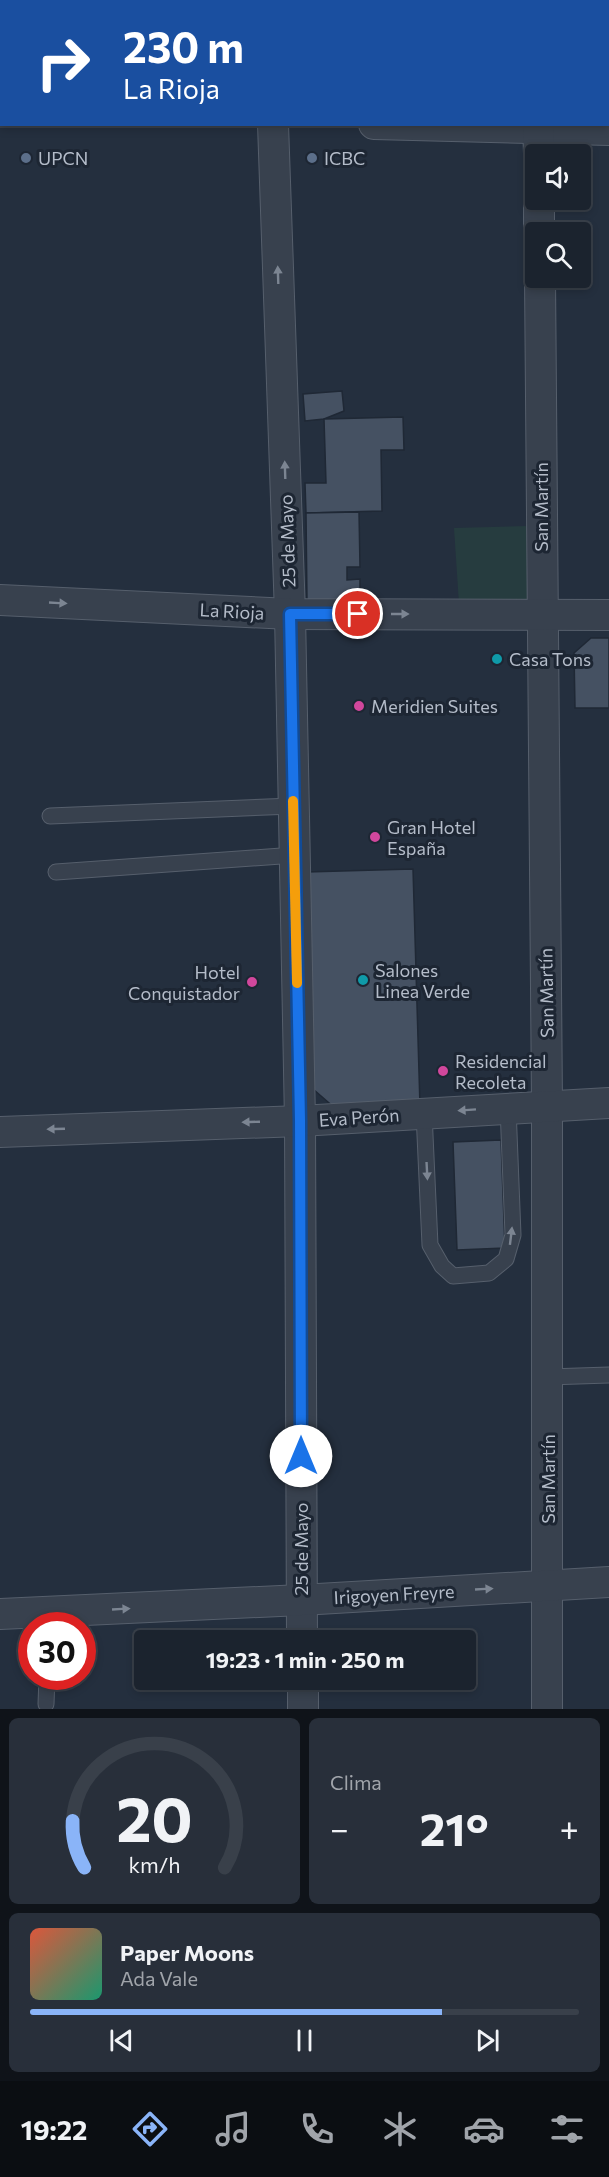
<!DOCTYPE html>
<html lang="es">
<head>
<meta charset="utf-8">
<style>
  :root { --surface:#1b232e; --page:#282f3a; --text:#f1f3f6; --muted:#a0a4aa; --line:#39404a; --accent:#8ab4f8 }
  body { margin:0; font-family:Commissioner,sans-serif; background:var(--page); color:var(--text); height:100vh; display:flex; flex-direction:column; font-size:22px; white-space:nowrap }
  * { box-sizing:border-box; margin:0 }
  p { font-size:20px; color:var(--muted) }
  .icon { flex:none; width:33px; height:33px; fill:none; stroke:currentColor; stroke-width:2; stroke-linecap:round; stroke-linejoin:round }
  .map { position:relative; height:1709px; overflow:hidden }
  .sheet { display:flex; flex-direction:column; gap:9px; padding:9px; background:#0f1319; flex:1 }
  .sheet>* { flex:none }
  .guide { position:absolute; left:0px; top:0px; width:609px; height:126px; box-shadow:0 3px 9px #0003,0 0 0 2px var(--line); background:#1a4fa0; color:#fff; overflow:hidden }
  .fabs { position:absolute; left:525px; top:144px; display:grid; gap:12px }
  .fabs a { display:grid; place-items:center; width:66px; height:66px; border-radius:6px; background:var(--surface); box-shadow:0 3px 9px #0003,0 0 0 2px var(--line); font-size:30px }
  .speed { position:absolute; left:18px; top:1612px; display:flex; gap:12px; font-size:30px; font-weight:700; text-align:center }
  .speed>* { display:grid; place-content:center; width:78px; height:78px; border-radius:50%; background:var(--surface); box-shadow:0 3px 9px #0003,0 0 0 2px var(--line); line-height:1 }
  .speed .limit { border:9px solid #d22; background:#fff; color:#111 }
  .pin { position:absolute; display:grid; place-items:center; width:51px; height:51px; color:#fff; margin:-26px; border:3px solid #fff; border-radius:50%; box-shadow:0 2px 6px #0007 }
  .me { position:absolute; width:66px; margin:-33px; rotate:0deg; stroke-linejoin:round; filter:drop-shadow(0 0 4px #0008) }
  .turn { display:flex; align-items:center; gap:21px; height:126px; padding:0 24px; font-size:27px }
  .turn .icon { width:78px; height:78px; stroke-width:2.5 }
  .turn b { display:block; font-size:42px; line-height:51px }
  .big { font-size:45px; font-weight:700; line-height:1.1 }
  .sheet .tile { flex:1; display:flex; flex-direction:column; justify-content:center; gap:9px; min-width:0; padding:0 21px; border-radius:9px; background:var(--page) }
  .sheet .dial { align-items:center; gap:0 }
  .dial svg { height:156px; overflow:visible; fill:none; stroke:var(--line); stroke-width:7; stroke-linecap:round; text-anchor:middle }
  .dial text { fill:var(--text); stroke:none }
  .song { display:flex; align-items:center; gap:18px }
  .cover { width:72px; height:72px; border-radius:9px; background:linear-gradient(135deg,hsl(10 70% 55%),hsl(160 70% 35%)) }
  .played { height:6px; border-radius:3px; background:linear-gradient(90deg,var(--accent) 75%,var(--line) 75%) }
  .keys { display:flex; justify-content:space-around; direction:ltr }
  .heat { display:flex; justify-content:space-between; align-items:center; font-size:33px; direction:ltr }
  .sheet .tiles { flex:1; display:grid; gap:9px; grid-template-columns:1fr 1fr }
  .tile:last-child { grid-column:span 2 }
  .trip { position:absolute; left:134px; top:1630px; width:342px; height:60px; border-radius:6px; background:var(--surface); box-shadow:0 3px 9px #0003,0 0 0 2px var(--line); font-weight:700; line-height:60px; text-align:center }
  .menu { display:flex; height:96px; justify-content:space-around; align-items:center; background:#0b0e12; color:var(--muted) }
  .menu .icon { width:42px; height:42px }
  .menu .selected { color:var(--accent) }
  .menu b { font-size:27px; color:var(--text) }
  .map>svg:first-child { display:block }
  .green { fill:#263c3f }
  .building { fill:#455162; stroke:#1f2835; stroke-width:1.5 }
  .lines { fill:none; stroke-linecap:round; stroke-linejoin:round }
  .lane-casing { stroke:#565f6c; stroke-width:17 }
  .street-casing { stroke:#565f6c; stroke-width:32 }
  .lane { stroke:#38414e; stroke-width:15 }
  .street { stroke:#38414e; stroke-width:30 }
  .oneway { fill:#7c8592 }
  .route-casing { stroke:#114b97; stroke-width:15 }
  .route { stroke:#1a73e8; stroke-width:10 }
  .slow { stroke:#f59e0b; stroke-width:10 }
  .service-dot { fill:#5c6f8a; stroke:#1d2633; stroke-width:2 }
  .culture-dot { fill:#0f9aa8; stroke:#1d2633; stroke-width:2 }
  .hotel-dot { fill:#d1479c; stroke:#1d2633; stroke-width:2 }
  .labels { text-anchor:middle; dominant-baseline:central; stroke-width:6; stroke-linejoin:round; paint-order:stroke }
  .poi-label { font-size:18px; fill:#b4bcc9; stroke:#1d2633; text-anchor:start }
  .street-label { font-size:18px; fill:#b4bcc9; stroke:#1d2633 }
</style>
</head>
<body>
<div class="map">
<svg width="609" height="1709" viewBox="0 0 609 1709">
  <rect width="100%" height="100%" fill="#242f3e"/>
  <path class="green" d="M528 526 532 604H459L454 528Z"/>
  <g class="building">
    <path d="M291 0H407V2Z"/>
    <path d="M342 391 344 411 324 419 305 421 303 394Z"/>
    <path d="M403 417 404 450H381L382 511 306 513 305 483H326L324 419Z"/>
    <path d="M359 512 360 567H347V580L360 579V603H307L306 513Z"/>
    <path d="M591 638H609V708H575L574 653Z"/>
    <path d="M413 869 420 1106 336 1109 313 1089 306 872Z"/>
    <path d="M501 1140 505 1248 457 1250 453 1142Z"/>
  </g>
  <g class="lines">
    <g class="lane-casing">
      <g id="lane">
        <path d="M50 816 293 806"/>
        <path d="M56 872 295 855"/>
        <path d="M424 1113 430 1245 442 1266 453 1276 489 1273 506 1259 513 1235 508 1107"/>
        <path d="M548 1377 609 1375"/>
        <path d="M46 1704 47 1677"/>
      </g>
    </g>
    <g class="street-casing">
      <g id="street">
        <path d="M270 0V2"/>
        <path d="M533 0V2"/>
        <path d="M0 111H2"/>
        <path d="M273 124 290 614 300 1121 302 1641"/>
        <path d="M374 124 609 130"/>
        <path d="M538 124 539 154"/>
        <path d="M539 200V232"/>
        <path d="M540 278 547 1105V1709"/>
        <path d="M0 600 290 614 609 615"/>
        <path d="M0 1132 300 1121 609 1103"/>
        <path d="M0 1614 301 1600 609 1582"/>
        <path d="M303 1680V1709"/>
      </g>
    </g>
    <use href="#lane" class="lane"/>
    <use href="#street" class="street"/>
  </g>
  <defs><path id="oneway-solid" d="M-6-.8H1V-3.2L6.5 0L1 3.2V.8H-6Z" transform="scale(1.5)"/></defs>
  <g class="oneway">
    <use href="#oneway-solid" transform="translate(278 275) rotate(-92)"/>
    <use href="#oneway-solid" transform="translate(285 470) rotate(-92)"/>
    <use href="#oneway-solid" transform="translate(58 603) rotate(3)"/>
    <use href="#oneway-solid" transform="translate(400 614)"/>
    <use href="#oneway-solid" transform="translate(467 1110) rotate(176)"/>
    <use href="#oneway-solid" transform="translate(251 1122) rotate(178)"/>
    <use href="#oneway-solid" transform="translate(56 1129) rotate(178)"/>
    <use href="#oneway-solid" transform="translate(427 1171) rotate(87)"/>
    <use href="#oneway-solid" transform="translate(511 1236) rotate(-83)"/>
    <use href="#oneway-solid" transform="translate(484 1589) rotate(-3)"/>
    <use href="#oneway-solid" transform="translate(121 1609) rotate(-3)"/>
  </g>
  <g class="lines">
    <g class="route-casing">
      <path id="route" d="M301 1456 300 1120 290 614H358"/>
    </g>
    <use href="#route" class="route"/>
    <path class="slow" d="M293 801 297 983"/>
  </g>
  <g class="service-dot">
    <circle cx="26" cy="158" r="6"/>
    <circle cx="312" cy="158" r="6"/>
  </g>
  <g class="culture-dot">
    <circle cx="497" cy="659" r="6"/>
    <circle cx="363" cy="980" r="6"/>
  </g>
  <g class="hotel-dot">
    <circle cx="359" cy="706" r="6"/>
    <circle cx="375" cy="837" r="6"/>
    <circle cx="252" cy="982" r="6"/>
    <circle cx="443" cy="1071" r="6"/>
  </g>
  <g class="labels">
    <g class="poi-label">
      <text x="38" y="158">UPCN</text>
      <text x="324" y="158">ICBC</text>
      <text x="509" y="659">Casa Tons</text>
      <text x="371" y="706">Meridien Suites</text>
      <text x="387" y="827">Gran Hotel<tspan x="387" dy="21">España</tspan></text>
      <text x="375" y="970">Salones<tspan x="375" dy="21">Linea Verde</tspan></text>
      <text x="240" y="972" text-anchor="end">Hotel<tspan x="240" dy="21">Conquistador</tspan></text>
      <text x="455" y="1061">Residencial<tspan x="455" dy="21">Recoleta</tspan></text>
    </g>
    <g class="street-label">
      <text transform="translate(541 507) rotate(-90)">San Martín</text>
      <text transform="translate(287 541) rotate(-92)">25 de Mayo</text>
      <text transform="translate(232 611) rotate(3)">La Rioja</text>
      <text transform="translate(546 993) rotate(-91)">San Martín</text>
      <text transform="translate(359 1117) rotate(-4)">Eva Perón</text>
      <text transform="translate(548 1479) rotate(-90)">San Martín</text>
      <text transform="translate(301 1549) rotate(-90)">25 de Mayo</text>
      <text transform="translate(394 1594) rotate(-3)">Irigoyen Freyre</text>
    </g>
  </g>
</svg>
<div class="fabs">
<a><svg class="icon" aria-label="sound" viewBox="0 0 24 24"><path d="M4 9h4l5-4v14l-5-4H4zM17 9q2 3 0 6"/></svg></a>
<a><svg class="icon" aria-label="search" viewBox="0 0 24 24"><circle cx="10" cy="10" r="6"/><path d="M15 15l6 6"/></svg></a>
</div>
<div class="speed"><div class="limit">30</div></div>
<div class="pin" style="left:358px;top:614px;background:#d93025"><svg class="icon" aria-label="arrive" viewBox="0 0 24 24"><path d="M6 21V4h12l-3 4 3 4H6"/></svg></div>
<svg class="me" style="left:301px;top:1456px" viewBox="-20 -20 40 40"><circle r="19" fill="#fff"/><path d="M0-13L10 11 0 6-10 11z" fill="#1a73e8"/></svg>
<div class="trip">19:23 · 1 min · 250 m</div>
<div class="guide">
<div class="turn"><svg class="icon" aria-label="right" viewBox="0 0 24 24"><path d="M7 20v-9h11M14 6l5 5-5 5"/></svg><div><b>230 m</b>La Rioja</div></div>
</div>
</div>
<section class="sheet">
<div class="tiles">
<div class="tile dial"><svg viewBox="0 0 100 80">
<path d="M14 69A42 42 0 1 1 86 69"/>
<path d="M14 69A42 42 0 0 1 8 45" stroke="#8ab4f8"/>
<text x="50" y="56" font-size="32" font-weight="700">20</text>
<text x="50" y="72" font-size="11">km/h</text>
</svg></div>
<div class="tile"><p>Clima</p>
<div class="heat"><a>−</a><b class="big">21°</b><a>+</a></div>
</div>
<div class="tile">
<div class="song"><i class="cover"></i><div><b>Paper Moons</b><p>Ada Vale</p></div></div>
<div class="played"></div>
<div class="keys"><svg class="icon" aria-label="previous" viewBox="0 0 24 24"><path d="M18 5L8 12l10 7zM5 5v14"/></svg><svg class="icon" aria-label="pause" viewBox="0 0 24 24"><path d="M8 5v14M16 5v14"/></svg><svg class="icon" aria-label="next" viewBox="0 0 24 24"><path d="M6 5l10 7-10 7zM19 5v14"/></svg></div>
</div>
</div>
</section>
<nav class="menu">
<b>19:22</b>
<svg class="icon selected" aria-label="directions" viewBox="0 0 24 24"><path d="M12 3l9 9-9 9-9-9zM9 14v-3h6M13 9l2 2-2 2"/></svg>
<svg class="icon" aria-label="music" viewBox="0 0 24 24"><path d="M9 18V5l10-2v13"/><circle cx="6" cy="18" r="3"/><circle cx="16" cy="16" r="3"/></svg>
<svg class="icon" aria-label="phone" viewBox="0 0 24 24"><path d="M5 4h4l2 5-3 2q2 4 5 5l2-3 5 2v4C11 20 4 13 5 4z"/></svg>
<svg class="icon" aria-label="climate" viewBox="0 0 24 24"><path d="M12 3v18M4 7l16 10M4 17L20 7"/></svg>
<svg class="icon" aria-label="car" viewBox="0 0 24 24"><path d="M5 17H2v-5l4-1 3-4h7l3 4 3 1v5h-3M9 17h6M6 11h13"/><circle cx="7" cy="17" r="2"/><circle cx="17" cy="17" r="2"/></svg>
<svg class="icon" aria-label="filters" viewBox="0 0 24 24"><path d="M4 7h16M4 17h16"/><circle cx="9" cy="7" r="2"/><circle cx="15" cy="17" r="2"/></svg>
</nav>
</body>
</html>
